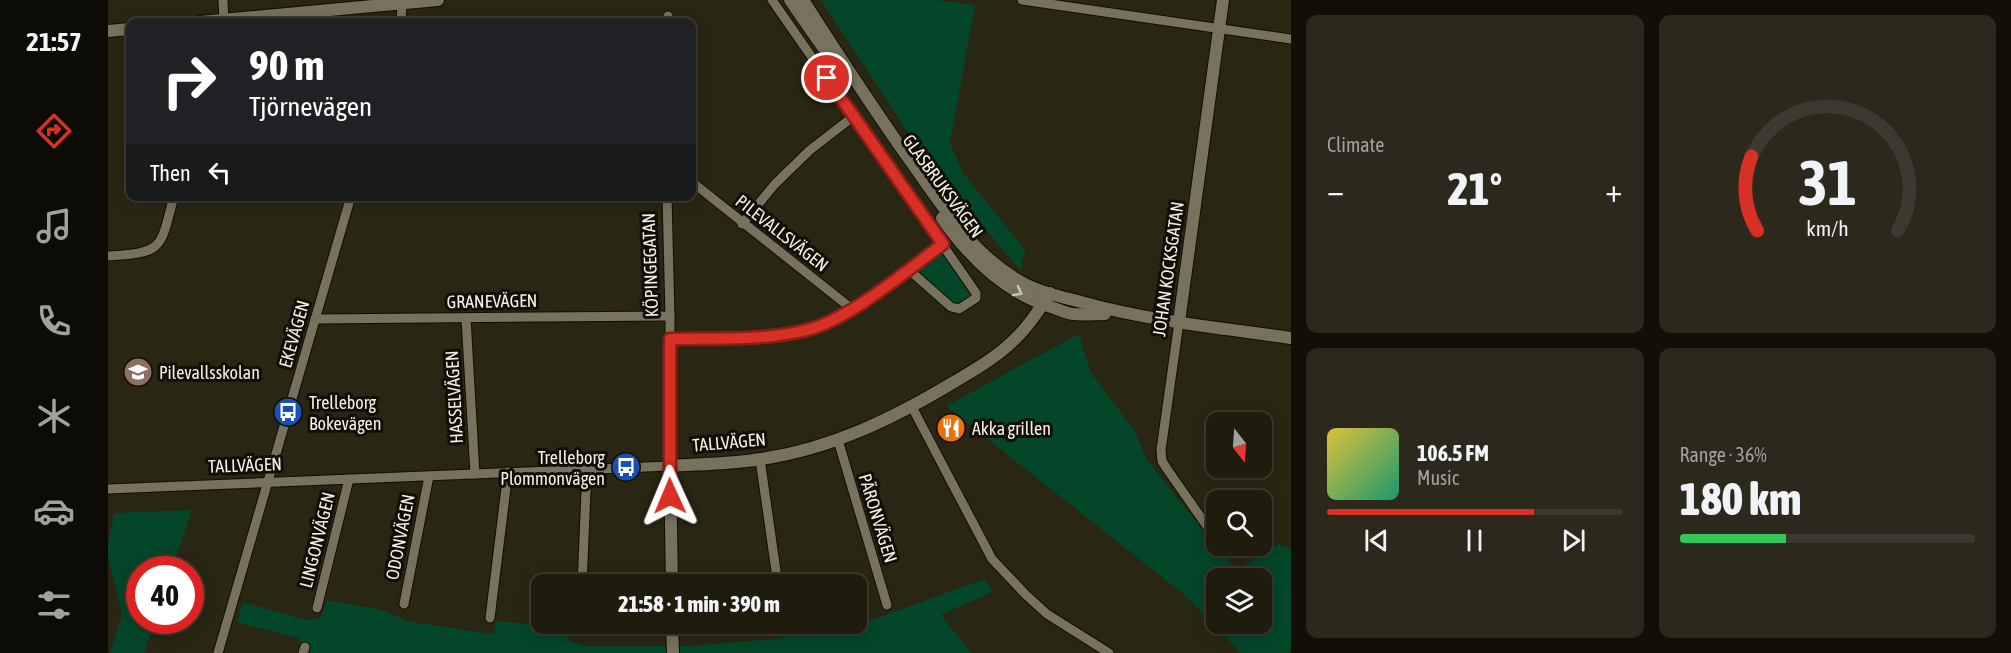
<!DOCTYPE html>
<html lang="en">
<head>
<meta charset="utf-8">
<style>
  :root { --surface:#1f1c0e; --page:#2c291c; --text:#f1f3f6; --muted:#a1a19e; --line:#3c3a2e; --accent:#d93025 }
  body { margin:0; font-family:"Asap Condensed",sans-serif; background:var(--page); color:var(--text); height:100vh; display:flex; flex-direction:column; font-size:22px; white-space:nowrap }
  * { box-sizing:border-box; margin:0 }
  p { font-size:20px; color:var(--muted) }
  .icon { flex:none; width:33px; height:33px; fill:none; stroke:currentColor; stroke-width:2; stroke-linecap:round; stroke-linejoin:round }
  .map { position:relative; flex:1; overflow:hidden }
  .details { display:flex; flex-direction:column; gap:15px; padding:15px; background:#110f08; width:720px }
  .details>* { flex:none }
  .guide { position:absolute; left:18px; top:18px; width:570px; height:183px; border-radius:12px; box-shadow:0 3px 15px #0003,0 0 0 2px var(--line); background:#202124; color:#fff; overflow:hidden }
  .needle { width:39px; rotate:163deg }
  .buttons { position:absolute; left:1098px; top:412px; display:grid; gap:12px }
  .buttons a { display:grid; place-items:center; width:66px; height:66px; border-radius:12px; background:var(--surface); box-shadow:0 3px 15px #0003,0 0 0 2px var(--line); font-size:30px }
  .speed { position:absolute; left:18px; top:556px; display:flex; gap:12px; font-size:30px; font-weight:700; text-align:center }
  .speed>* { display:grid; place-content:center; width:78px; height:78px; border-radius:50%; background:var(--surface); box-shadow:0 3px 15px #0003,0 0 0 2px var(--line); line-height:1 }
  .speed .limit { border:9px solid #d22; background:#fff; color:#111 }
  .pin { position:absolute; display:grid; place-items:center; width:51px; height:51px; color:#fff; margin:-26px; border:3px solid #fff; border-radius:50%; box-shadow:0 2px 6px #0007 }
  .me { position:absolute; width:66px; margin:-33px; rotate:359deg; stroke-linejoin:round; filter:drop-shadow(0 0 4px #0008) }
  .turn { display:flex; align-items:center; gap:21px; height:126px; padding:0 24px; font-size:27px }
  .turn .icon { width:78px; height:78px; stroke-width:2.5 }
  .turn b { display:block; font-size:42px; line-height:51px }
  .then { display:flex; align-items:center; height:57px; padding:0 24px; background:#0003; gap:12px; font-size:22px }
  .big { font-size:45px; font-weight:800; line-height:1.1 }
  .details .widget { flex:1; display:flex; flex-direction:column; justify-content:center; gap:9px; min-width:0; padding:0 21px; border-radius:12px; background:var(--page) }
  .details .dial { align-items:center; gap:0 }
  .dial svg { height:156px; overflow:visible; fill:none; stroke:var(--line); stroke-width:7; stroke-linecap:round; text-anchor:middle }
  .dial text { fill:var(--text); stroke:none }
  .song { display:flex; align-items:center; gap:18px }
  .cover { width:72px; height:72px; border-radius:9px; background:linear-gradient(135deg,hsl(50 70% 55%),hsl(160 70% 35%)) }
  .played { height:6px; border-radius:3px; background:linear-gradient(90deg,var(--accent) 70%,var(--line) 70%) }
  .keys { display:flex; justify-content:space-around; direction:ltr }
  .heat { display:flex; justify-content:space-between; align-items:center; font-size:33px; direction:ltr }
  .charge { height:9px; border-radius:4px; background:linear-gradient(90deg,#34c759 36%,var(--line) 0) }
  .details .tiles { flex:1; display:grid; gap:15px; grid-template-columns:repeat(2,1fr) }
  .trip { position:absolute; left:423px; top:574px; width:336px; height:60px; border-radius:12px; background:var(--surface); box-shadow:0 3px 15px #0003,0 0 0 2px var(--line); font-weight:800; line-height:60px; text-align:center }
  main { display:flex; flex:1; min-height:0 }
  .tab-bar { display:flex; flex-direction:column; width:108px; justify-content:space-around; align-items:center; background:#0c0b06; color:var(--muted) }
  .tab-bar .icon { width:42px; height:42px }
  .tab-bar .current { color:var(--accent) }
  .tab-bar b { font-size:27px; color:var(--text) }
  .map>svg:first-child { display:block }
  .green { fill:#034629; fill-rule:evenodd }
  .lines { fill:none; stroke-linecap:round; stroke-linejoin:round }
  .street-casing { stroke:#120e01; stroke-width:11 }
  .secondary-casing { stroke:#120e01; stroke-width:14 }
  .street { stroke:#76725d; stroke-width:9 }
  .secondary { stroke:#76725d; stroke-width:12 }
  .oneway { stroke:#c7c5b5 }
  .route-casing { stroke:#8d1f18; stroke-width:15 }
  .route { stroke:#d93025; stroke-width:10 }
  .labels { text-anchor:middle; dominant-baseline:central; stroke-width:6; stroke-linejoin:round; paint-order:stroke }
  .street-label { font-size:18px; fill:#f3f1e5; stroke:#100e07 }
  .poi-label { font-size:18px; fill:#f3f1e5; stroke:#100e07; text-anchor:start }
</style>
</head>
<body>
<main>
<nav class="tab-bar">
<b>21:57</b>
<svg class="icon current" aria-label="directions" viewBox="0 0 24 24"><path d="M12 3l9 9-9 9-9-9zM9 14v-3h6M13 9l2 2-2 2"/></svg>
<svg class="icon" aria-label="music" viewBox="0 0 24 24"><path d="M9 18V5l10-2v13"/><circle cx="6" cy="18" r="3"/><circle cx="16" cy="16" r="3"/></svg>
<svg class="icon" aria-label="phone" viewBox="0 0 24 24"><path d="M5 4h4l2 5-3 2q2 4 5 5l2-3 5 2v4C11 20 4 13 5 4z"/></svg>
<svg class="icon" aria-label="climate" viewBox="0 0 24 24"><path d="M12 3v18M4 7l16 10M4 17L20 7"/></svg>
<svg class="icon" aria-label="car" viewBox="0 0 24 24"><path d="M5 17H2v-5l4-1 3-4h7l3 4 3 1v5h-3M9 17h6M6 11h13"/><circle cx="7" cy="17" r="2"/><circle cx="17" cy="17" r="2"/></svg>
<svg class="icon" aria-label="filters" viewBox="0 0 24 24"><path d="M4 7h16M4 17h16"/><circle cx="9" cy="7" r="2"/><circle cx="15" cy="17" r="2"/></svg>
</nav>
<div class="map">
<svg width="1183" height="653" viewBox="0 0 1183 653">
  <rect width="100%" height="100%" fill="#292613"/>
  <g class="green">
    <path d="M713 0H828L867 5 842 143 855 173 917 250 912 270 818 160Z"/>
    <path d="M834 253 862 291V296L847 304 813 275C811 263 824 256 834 253Z"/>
    <path d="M971 334 982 371 1027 431 1038 459 1128 570 1171 544 1183 550V650L1180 653H1133L1075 594 838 406ZM1108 579H1154V624H1108Z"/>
    <path d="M84 510 64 570H32V621H47L36 653H2L14 615 0 556V545L6 513Z"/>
    <path d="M877 579 884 592 833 615 864 653H197L190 638 129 622 135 602 198 620 213 618 219 600 274 610 303 622 385 634 389 621 458 628 462 641 476 646H581L666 639 758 622Z"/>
  </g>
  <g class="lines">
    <g class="street-casing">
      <g id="street">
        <path d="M115 0 116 22"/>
        <path d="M664 0 868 293V298L851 309 843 307 800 269"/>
        <path d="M914 0 1183 39"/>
        <path d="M293 22 294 3"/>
        <path d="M560 22V16"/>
        <path d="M584 182 744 309"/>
        <path d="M634 224 667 184 702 150 746 116"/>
        <path d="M0 256C57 253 52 248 66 196"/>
        <path d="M358 318 367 474"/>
        <path d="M207 319 562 316"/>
        <path d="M1071 322 1053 450 1054 461 1059 469 1101 529"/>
        <path d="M562 338 651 337 700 330 715 325 744 309 835 244"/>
        <path d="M804 407 884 559 918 595 939 614 1001 653"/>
        <path d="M730 440 779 605"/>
        <path d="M652 459 670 585"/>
        <path d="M0 489 562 466V316L559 196"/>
        <path d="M474 585 479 468"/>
        <path d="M296 604 321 476"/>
        <path d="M209 608 241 479"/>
        <path d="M382 618 400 472"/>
        <path d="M676 624 677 628"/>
        <path d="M472 629 473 624"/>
        <path d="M110 653 243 196"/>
        <path d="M195 653 197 647"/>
      </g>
    </g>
    <g class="secondary-casing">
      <g id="secondary">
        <path d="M682 0 730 69"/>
        <path d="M695 0C731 56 767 112 806 166 837 210 867 258 917 284 934 293 954 297 973 302 1041 321 1113 328 1183 338"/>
        <path d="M92 22 330 0"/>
        <path d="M0 31 22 29"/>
        <path d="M834 218C861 257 896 292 943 307 950 309 957 313 965 314 975 315 986 314 997 314"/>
        <path d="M1071 322 1115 0"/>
        <path d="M564 585 562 466C592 464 623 464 653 459 723 449 786 418 846 382 866 370 889 357 906 340 920 327 931 310 942 293"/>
        <path d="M564 624 565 653"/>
      </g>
    </g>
    <use href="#street" class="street"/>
    <use href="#secondary" class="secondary"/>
  </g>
  <defs><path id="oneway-chevron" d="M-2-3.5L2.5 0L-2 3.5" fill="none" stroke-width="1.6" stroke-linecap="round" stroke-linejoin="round" transform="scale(1.5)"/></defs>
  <use class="oneway" href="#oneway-chevron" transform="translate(910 292) rotate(29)"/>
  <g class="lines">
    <g class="route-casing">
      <path id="route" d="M562 496V339C608 338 655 341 699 330 742 319 798 271 835 244L719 78"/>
    </g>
    <use href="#route" class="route"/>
  </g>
  <defs>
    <g id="school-disc" transform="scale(1.5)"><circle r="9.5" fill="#8d6e63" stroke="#100e07"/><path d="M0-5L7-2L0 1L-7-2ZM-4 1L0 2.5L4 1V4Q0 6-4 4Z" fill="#fff"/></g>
    <g id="bus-disc" transform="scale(1.5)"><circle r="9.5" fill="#1a4fb4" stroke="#100e07"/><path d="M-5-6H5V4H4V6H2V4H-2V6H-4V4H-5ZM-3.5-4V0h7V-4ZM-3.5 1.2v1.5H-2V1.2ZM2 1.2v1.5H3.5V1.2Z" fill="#fff"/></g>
    <g id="restaurant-disc" transform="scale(1.5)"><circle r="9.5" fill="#e8710a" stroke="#100e07"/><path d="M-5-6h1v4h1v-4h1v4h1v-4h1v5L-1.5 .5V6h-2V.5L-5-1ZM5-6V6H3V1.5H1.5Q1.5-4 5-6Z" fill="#fff"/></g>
  </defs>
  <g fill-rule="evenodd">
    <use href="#school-disc" x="30" y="372"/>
    <use href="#bus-disc" x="180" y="412"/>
    <use href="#restaurant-disc" x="843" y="428"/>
    <use href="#bus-disc" x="518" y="467"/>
  </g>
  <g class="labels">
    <g class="street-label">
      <text transform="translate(835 186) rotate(54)">GLASBRUKSVÄGEN</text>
      <text transform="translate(674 233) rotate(38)">PILEVALLSVÄGEN</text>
      <text transform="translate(542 265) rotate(-92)">KÖPINGEGATAN</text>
      <text transform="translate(1060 269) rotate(-82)">JOHAN KOCKSGATAN</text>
      <text transform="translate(384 301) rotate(-1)">GRANEVÄGEN</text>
      <text transform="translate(186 334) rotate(-74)">EKEVÄGEN</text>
      <text transform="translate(346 397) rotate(-93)">HASSELVÄGEN</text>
      <text transform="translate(621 442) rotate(-5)">TALLVÄGEN</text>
      <text transform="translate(137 465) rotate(-2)">TALLVÄGEN</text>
      <text transform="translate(770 518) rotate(73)">PÄRONVÄGEN</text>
      <text transform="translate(292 537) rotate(-79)">ODONVÄGEN</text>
      <text transform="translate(209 540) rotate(-76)">LINGONVÄGEN</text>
    </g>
    <g class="poi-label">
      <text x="51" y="372">Pilevallsskolan</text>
      <text x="201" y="402">Trelleborg<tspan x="201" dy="21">Bokevägen</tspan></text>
      <text x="864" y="428">Akka grillen</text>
      <text x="497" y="457" text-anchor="end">Trelleborg<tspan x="497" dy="21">Plommonvägen</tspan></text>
    </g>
  </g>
</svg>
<div class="buttons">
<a><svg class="needle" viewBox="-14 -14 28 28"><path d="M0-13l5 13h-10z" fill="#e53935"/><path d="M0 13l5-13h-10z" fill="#a1a19e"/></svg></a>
<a><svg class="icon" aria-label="search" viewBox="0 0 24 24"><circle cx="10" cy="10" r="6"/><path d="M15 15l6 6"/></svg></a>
<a><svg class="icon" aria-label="layers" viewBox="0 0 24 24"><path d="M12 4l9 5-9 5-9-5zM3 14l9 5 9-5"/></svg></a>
</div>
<div class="speed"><div class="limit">40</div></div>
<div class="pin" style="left:719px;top:78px;background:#d93025"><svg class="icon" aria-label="arrive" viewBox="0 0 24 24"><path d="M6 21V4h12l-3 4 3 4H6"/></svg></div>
<svg class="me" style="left:562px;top:496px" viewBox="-20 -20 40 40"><path d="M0-17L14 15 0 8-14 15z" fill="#d93025" stroke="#fff" stroke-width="4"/></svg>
<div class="trip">21:58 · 1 min · 390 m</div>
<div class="guide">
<div class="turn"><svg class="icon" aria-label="right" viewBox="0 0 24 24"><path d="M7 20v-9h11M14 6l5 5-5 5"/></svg><div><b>90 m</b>Tjörnevägen</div></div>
<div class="then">Then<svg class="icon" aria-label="left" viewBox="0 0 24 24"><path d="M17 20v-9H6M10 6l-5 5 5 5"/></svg></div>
</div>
</div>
<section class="details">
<div class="tiles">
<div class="widget"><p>Climate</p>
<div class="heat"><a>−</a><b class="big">21°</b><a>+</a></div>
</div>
<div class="widget dial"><svg viewBox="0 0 100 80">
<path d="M14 69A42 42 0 1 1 86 69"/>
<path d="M14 69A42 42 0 0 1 11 31" stroke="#d93025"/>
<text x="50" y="56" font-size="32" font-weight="700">31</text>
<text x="50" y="72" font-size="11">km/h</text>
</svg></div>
<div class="widget">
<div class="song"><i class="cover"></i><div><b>106.5 FM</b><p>Music</p></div></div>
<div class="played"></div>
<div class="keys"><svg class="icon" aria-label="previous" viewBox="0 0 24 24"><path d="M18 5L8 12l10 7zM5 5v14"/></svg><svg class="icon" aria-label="pause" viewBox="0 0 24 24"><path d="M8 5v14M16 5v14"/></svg><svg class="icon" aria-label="next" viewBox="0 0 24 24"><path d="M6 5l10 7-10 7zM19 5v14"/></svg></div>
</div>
<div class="widget"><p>Range · 36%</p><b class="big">180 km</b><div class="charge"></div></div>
</div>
</section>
</main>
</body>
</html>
